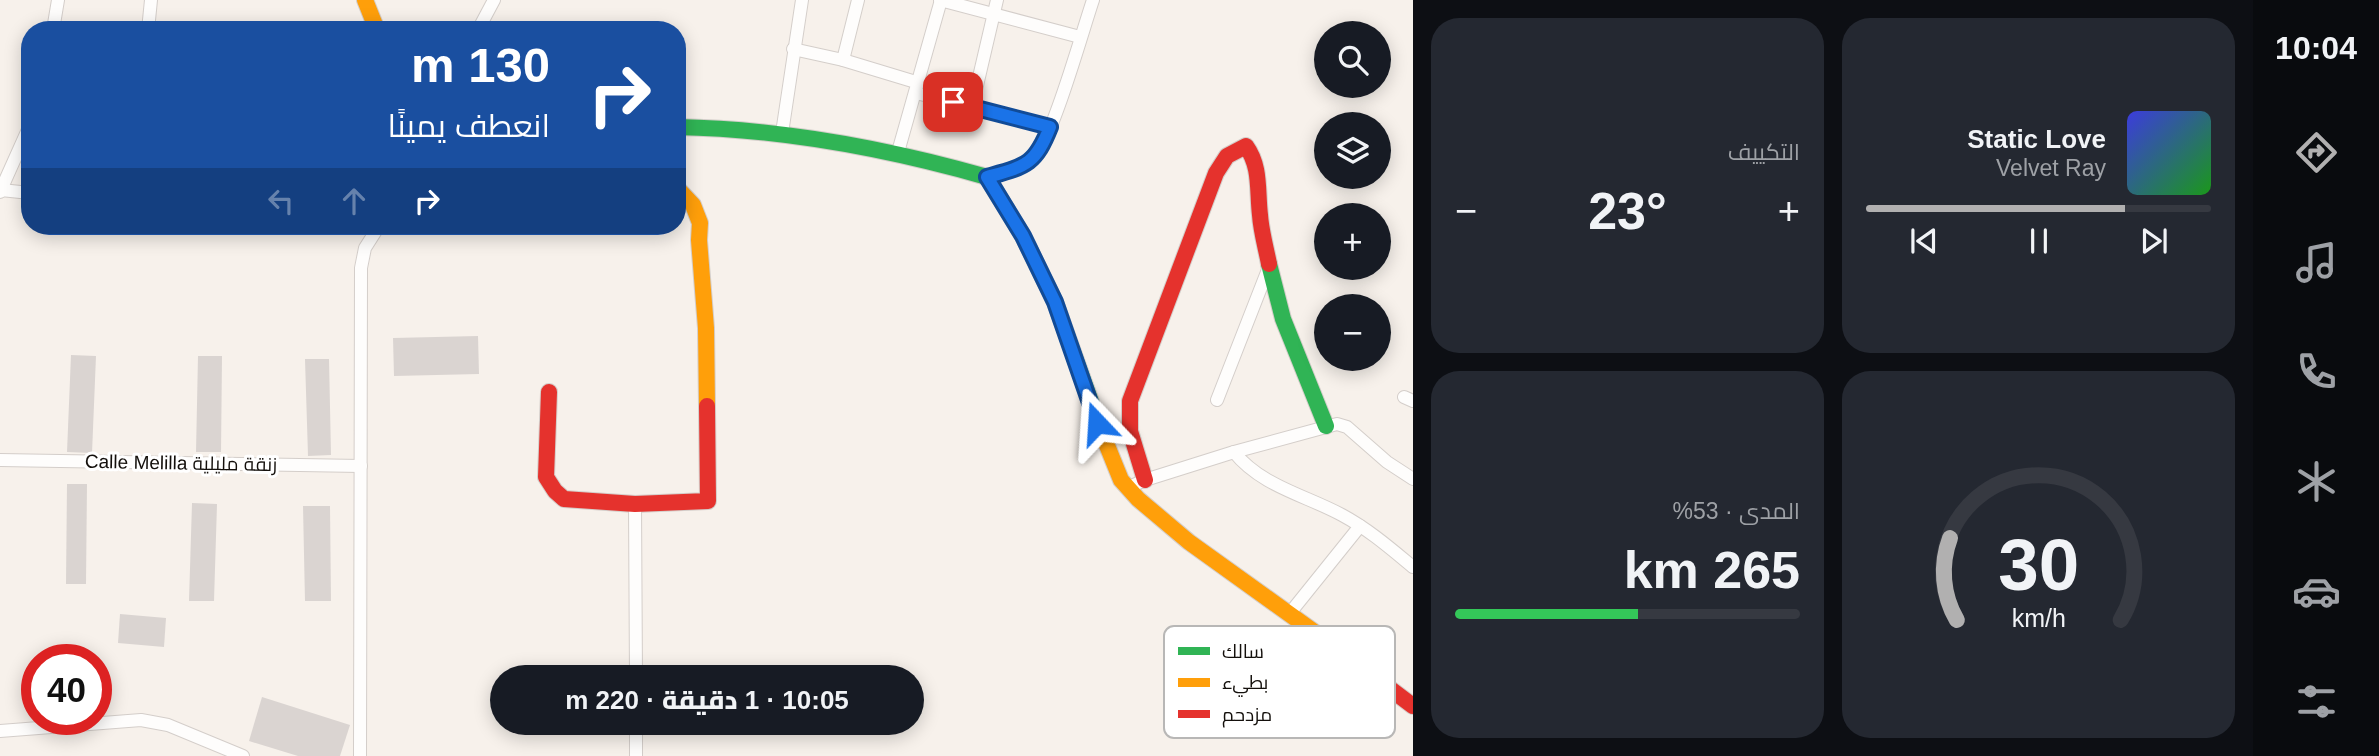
<!DOCTYPE html>
<html lang="ar">
<head>
<meta charset="utf-8">
<style>
  :root { --surface:#171b24; --page:#242831; --text:#f1f3f6; --muted:#9ea1a6; --line:#363941; --accent:#b1b0b0 }
  body { margin:0; font-family:Arial,Cairo,sans-serif; background:var(--page); color:var(--text); direction:rtl; height:100vh; display:flex; flex-direction:column; font-size:26px; white-space:nowrap }
  * { box-sizing:border-box; margin:0 }
  p { font-size:23px; color:var(--muted) }
  .icon { flex:none; width:38px; height:38px; fill:none; stroke:currentColor; stroke-width:2; stroke-linecap:round; stroke-linejoin:round }
  .map { position:relative; flex:1; overflow:hidden; direction:ltr }
  .side { display:flex; flex-direction:column; gap:18px; padding:18px; background:#0d0f14; width:840px }
  .side>* { flex:none }
  .top-card { position:absolute; left:21px; top:21px; width:665px; height:214px; border-radius:28px; box-shadow:0 4px 18px #0003; direction:rtl; background:#1a4fa0; color:#fff; overflow:hidden }
  .controls { position:absolute; left:1314px; top:21px; display:grid; gap:14px }
  .controls a { display:grid; place-items:center; width:77px; height:77px; border-radius:50%; background:var(--surface); box-shadow:0 4px 18px #0003; font-size:35px }
  .speed { position:absolute; left:21px; top:644px; display:flex; gap:14px; font-size:35px; font-weight:700; text-align:center }
  .speed>* { display:grid; place-content:center; width:91px; height:91px; border-radius:50%; background:var(--surface); box-shadow:0 4px 18px #0003; line-height:1 }
  .speed .limit { border:10px solid #d22; background:#fff; color:#111 }
  .pin { position:absolute; display:grid; place-items:center; width:60px; height:60px; color:#fff; margin:-30px; border-radius:14px; box-shadow:0 4px 10px #0006 }
  .me { position:absolute; width:77px; margin:-38px; rotate:340deg; stroke-linejoin:round; filter:drop-shadow(0 0 5px #0008) }
  .turn { display:flex; align-items:center; gap:24px; height:147px; padding:0 21px; font-size:32px }
  .turn .icon { width:91px; height:91px; stroke-width:2.5 }
  .turn b { display:block; font-size:49px; line-height:60px }
  .lanes { display:flex; align-items:center; height:66px; padding:0 21px; background:#0003; justify-content:center; gap:35px; direction:ltr }
  .lanes .off { opacity:.35 }
  .big { font-size:52px; font-weight:800; line-height:1.1 }
  .side .card { flex:1; display:flex; flex-direction:column; justify-content:center; gap:10px; min-width:0; padding:0 24px; border-radius:28px; background:var(--page) }
  .side .dial { align-items:center; gap:0 }
  .dial svg { height:182px; overflow:visible; fill:none; stroke:var(--line); stroke-width:7; stroke-linecap:round; text-anchor:middle }
  .dial text { fill:var(--text); stroke:none }
  .song { display:flex; align-items:center; gap:21px }
  .cover { width:84px; height:84px; border-radius:10px; background:linear-gradient(135deg,hsl(240 70% 55%),hsl(120 70% 35%)) }
  .played { height:7px; border-radius:4px; background:linear-gradient(90deg,var(--accent) 75%,var(--line) 75%) }
  .keys { display:flex; justify-content:space-around; direction:ltr }
  .heat { display:flex; justify-content:space-between; align-items:center; font-size:38px; direction:ltr }
  .charge { height:10px; border-radius:5px; background:linear-gradient(90deg,#34c759 53%,var(--line) 0) }
  .side .tiles { flex:1; display:grid; gap:18px; grid-template-columns:repeat(2,1fr) }
  .trip { position:absolute; left:490px; top:665px; width:434px; height:70px; border-radius:35px; background:var(--surface); box-shadow:0 4px 18px #0003; font-weight:800; line-height:70px; text-align:center; direction:rtl }
  main { display:flex; flex:1; min-height:0 }
  .tab-bar { display:flex; flex-direction:column; width:126px; justify-content:space-around; align-items:center; background:#090b0e; color:var(--muted) }
  .tab-bar .icon { width:49px; height:49px }
  .tab-bar .on { color:var(--accent) }
  .tab-bar b { font-size:32px; color:var(--text) }
  .map>svg:first-child { display:block }
  .building { fill:#dad4d1 }
  .lines { fill:none; stroke-linecap:round; stroke-linejoin:round }
  .street-casing { stroke:#d4ceca; stroke-width:14 }
  .fast-casing { stroke:#d4ceca; stroke-width:18 }
  .slow-casing { stroke:#d4ceca; stroke-width:18 }
  .jam-casing { stroke:#d4ceca; stroke-width:18 }
  .street { stroke:#fefdfc; stroke-width:12 }
  .fast { stroke:#30b455; stroke-width:16 }
  .slow { stroke:#ff9f0a; stroke-width:16 }
  .jam { stroke:#e5322d; stroke-width:16 }
  .route-casing { stroke:#114b97; stroke-width:18 }
  .route { stroke:#1a73e8; stroke-width:12 }
  .labels { text-anchor:middle; dominant-baseline:central; stroke-width:6; stroke-linejoin:round; paint-order:stroke }
  .street-label { font-size:19px; fill:#14100c; stroke:#fff }
  .key { fill:#fff; stroke:#b8b7b6; stroke-width:2 }
  .key-label { font-size:19px; fill:#14100c }
</style>
</head>
<body>
<main>
<nav class="tab-bar">
<b>10:04</b>
<svg class="icon on" aria-label="directions" viewBox="0 0 24 24"><path d="M12 3l9 9-9 9-9-9zM9 14v-3h6M13 9l2 2-2 2"/></svg>
<svg class="icon" aria-label="music" viewBox="0 0 24 24"><path d="M9 18V5l10-2v13"/><circle cx="6" cy="18" r="3"/><circle cx="16" cy="16" r="3"/></svg>
<svg class="icon" aria-label="phone" viewBox="0 0 24 24"><path d="M5 4h4l2 5-3 2q2 4 5 5l2-3 5 2v4C11 20 4 13 5 4z"/></svg>
<svg class="icon" aria-label="climate" viewBox="0 0 24 24"><path d="M12 3v18M4 7l16 10M4 17L20 7"/></svg>
<svg class="icon" aria-label="car" viewBox="0 0 24 24"><path d="M5 17H2v-5l4-1 3-4h7l3 4 3 1v5h-3M9 17h6M6 11h13"/><circle cx="7" cy="17" r="2"/><circle cx="17" cy="17" r="2"/></svg>
<svg class="icon" aria-label="filters" viewBox="0 0 24 24"><path d="M4 7h16M4 17h16"/><circle cx="9" cy="7" r="2"/><circle cx="15" cy="17" r="2"/></svg>
</nav>
<section class="side">
<div class="tiles">
<div class="card">
<div class="song"><i class="cover"></i><div><b>Static Love</b><p>Velvet Ray</p></div></div>
<div class="played"></div>
<div class="keys"><svg class="icon" aria-label="previous" viewBox="0 0 24 24"><path d="M18 5L8 12l10 7zM5 5v14"/></svg><svg class="icon" aria-label="pause" viewBox="0 0 24 24"><path d="M8 5v14M16 5v14"/></svg><svg class="icon" aria-label="next" viewBox="0 0 24 24"><path d="M6 5l10 7-10 7zM19 5v14"/></svg></div>
</div>
<div class="card"><p>التكييف</p>
<div class="heat"><a>−</a><b class="big">23°</b><a>+</a></div>
</div>
<div class="card dial"><svg viewBox="0 0 100 80">
<path d="M14 69A42 42 0 1 1 86 69"/>
<path d="M14 69A42 42 0 0 1 11 33" stroke="#b1b0b0"/>
<text x="50" y="56" font-size="32" font-weight="700">30</text>
<text x="50" y="72" font-size="11">km/h</text>
</svg></div>
<div class="card"><p>المدى · 53%</p><b class="big">265 km</b><div class="charge"></div></div>
</div>
</section>
<div class="map">
<svg width="1413" height="756" viewBox="0 0 1413 756">
  <rect width="100%" height="100%" fill="#f7f1eb"/>
  <g class="building">
    <path d="M478 336 479 374 394 376 393 338Z"/>
    <path d="M71 355 96 356 92 453 67 452Z"/>
    <path d="M198 356H222L221 452H196Z"/>
    <path d="M305 359H329L331 455 308 456Z"/>
    <path d="M67 484H87L86 584H66Z"/>
    <path d="M192 503 217 504 214 601H189Z"/>
    <path d="M303 506H330L331 601H305Z"/>
    <path d="M120 614 166 618 164 647 118 643Z"/>
    <path d="M262 697 350 725 340 756H298L249 741Z"/>
  </g>
  <g class="lines">
    <g class="street-casing">
      <g id="street">
        <path d="M940 0 1080 37"/>
        <path d="M53 30 58 0"/>
        <path d="M148 30 151 0"/>
        <path d="M478 30 494 0"/>
        <path d="M793 49 843 60 919 83"/>
        <path d="M843 60 858 0"/>
        <path d="M916 93 1050 126"/>
        <path d="M972 107 997 0"/>
        <path d="M782 133 802 0"/>
        <path d="M898 152 941 0"/>
        <path d="M987 177C1003 172 1020 169 1033 159 1051 144 1083 29 1093 0"/>
        <path d="M1 190 30 193"/>
        <path d="M0 192 30 125"/>
        <path d="M1404 397 1413 401"/>
        <path d="M1217 400 1269 267"/>
        <path d="M1234 452C1261 486 1305 495 1342 515 1368 529 1390 548 1413 567"/>
        <path d="M0 460 361 466"/>
        <path d="M1127 488 1145 480 1234 452 1337 424 1347 427 1387 462 1413 479"/>
        <path d="M635 504 636 677"/>
        <path d="M1290 613 1360 526"/>
        <path d="M636 723V756"/>
        <path d="M0 731 141 720 168 725 243 756"/>
        <path d="M360 756 361 268 365 248 379 226"/>
      </g>
    </g>
    <g class="fast-casing">
      <g id="fast">
        <path d="M677 127C783 129 885 148 987 177L1023 236 1055 302 1104 438"/>
        <path d="M1269 264 1283 319 1326 426"/>
      </g>
    </g>
    <g class="slow-casing">
      <g id="slow">
        <path d="M365 0 377 30"/>
        <path d="M677 188 693 205 700 223 699 240 706 328 707 406"/>
        <path d="M1104 438 1121 480 1138 499 1189 542 1331 644"/>
      </g>
    </g>
    <g class="jam-casing">
      <g id="jam">
        <path d="M549 392 546 477 555 491 564 499 635 504 708 501 707 406"/>
        <path d="M1145 480 1130 431V401L1216 173 1227 156 1246 146C1261 167 1257 190 1260 215 1261 231 1266 248 1269 264"/>
        <path d="M1331 644 1413 706"/>
      </g>
    </g>
    <use href="#street" class="street"/>
    <use href="#fast" class="fast"/>
    <use href="#slow" class="slow"/>
    <use href="#jam" class="jam"/>
  </g>
  <g class="lines">
    <g class="route-casing">
      <path id="route" d="M953 102 1050 127C1035 165 1026 166 987 177L1023 236 1055 302 1097 423"/>
    </g>
    <use href="#route" class="route"/>
  </g>
  <g class="labels">
    <g class="street-label">
      <text transform="translate(181 463) rotate(1)">Calle Melilla زنقة مليلية</text>
    </g>
  </g>
  <rect x="1164" y="626" width="231" height="112" rx="10" class="key"/>
  <rect x="1178" y="647" width="32" height="8" fill="#30b455"/>
  <rect x="1178" y="678" width="32" height="9" fill="#ff9f0a"/>
  <rect x="1178" y="710" width="32" height="8" fill="#e5322d"/>
  <g class="key-label">
    <text x="1222" y="658">سالك</text>
    <text x="1222" y="689">بطيء</text>
    <text x="1222" y="721">مزدحم</text>
  </g>
</svg>
<div class="controls">
<a><svg class="icon" aria-label="search" viewBox="0 0 24 24"><circle cx="10" cy="10" r="6"/><path d="M15 15l6 6"/></svg></a>
<a><svg class="icon" aria-label="layers" viewBox="0 0 24 24"><path d="M12 4l9 5-9 5-9-5zM3 14l9 5 9-5"/></svg></a>
<a>+</a>
<a>−</a>
</div>
<div class="speed"><div class="limit">40</div></div>
<div class="pin" style="left:953px;top:102px;background:#d93025"><svg class="icon" aria-label="arrive" viewBox="0 0 24 24"><path d="M6 21V4h12l-3 4 3 4H6"/></svg></div>
<svg class="me" style="left:1097px;top:423px" viewBox="-20 -20 40 40"><path d="M0-17L14 15 0 8-14 15z" fill="#1a73e8" stroke="#fff" stroke-width="4"/></svg>
<div class="trip">10:05 · 1 دقيقة · 220 m</div>
<div class="top-card">
<div class="turn"><svg class="icon" aria-label="right" viewBox="0 0 24 24"><path d="M7 20v-9h11M14 6l5 5-5 5"/></svg><div><b>130 m</b>انعطف يمينًا</div></div>
<div class="lanes"><svg class="icon off" aria-label="left" viewBox="0 0 24 24"><path d="M17 20v-9H6M10 6l-5 5 5 5"/></svg><svg class="icon off" aria-label="ahead" viewBox="0 0 24 24"><path d="M12 20V5M6 11l6-6 6 6"/></svg><svg class="icon" aria-label="right" viewBox="0 0 24 24"><path d="M7 20v-9h11M14 6l5 5-5 5"/></svg></div>
</div>
</div>
</main>
</body>
</html>
